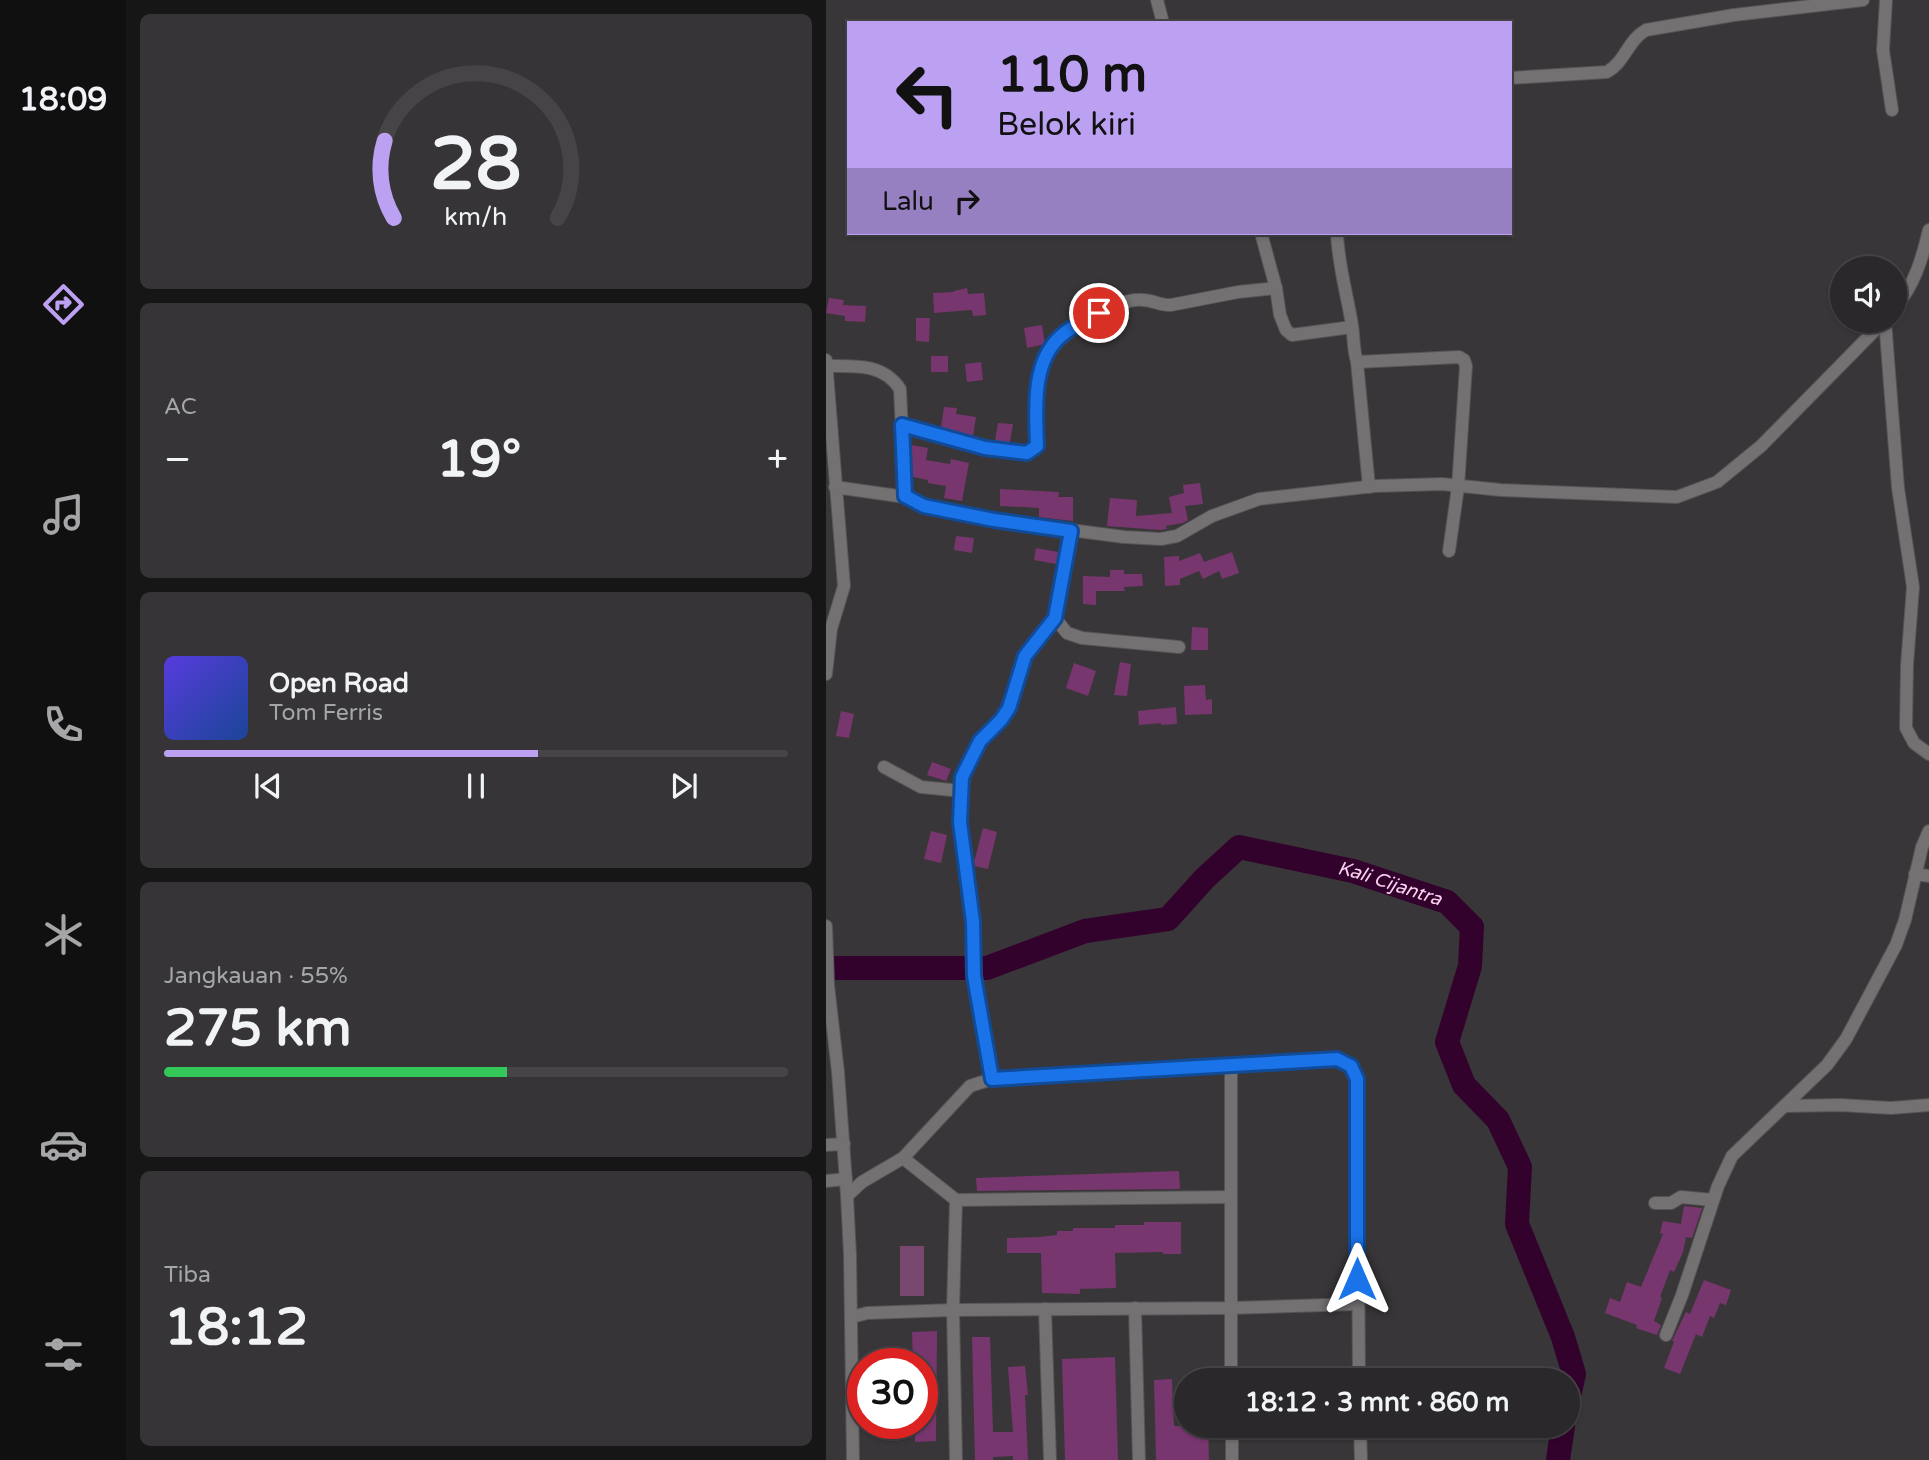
<!DOCTYPE html>
<html lang="id">
<head>
<meta charset="utf-8">
<style>
  :root { --surface:#2a282a; --page:#363436; --text:#f1f3f6; --muted:#a5a6a8; --line:#464447; --accent:#bca0f2 }
  body { margin:0; font-family:"Varela Round",sans-serif; background:var(--page); color:var(--text); height:100vh; display:flex; flex-direction:column; font-size:26px; white-space:nowrap }
  * { box-sizing:border-box; margin:0 }
  p { font-size:23px; color:var(--muted) }
  .icon { flex:none; width:38px; height:38px; fill:none; stroke:currentColor; stroke-width:2; stroke-linecap:round; stroke-linejoin:round }
  .map { position:relative; flex:1; overflow:hidden }
  .side { display:flex; flex-direction:column; gap:14px; padding:14px; background:#171617; width:700px }
  .side>* { flex:none }
  .banner { position:absolute; left:21px; top:21px; width:665px; height:214px; border-radius:0px; box-shadow:0 2px 5px #0004,0 0 0 2px var(--line); background:#bca0f2; color:#111; overflow:hidden }
  .controls { position:absolute; left:1004px; top:256px; display:grid; gap:14px }
  .controls a { display:grid; place-items:center; width:77px; height:77px; border-radius:50%; background:var(--surface); box-shadow:0 2px 5px #0004,0 0 0 2px var(--line); font-size:35px }
  .speed { position:absolute; left:21px; top:1348px; display:flex; gap:14px; font-size:35px; font-weight:700; text-align:center }
  .speed>* { display:grid; place-content:center; width:91px; height:91px; border-radius:50%; background:var(--surface); box-shadow:0 2px 5px #0004,0 0 0 2px var(--line); line-height:1 }
  .speed .limit { border:10px solid #d22; background:#fff; color:#111 }
  .pin { position:absolute; display:grid; place-items:center; width:60px; height:60px; color:#fff; margin:-30px; border:4px solid #fff; border-radius:50%; box-shadow:0 2px 7px #0007 }
  .me { position:absolute; width:77px; margin:-38px; rotate:0deg; stroke-linejoin:round; filter:drop-shadow(0 0 5px #0008) }
  .turn { display:flex; align-items:center; gap:24px; height:147px; padding:0 35px; font-size:32px }
  .turn .icon { width:91px; height:91px; stroke-width:2.5 }
  .turn b { display:block; font-size:49px; line-height:60px }
  .then { display:flex; align-items:center; height:66px; padding:0 35px; background:#0003; gap:14px; font-size:26px }
  .big { font-size:52px; font-weight:800; line-height:1.1 }
  .side .tile { flex:1; display:flex; flex-direction:column; justify-content:center; gap:10px; min-width:0; padding:0 24px; border-radius:10px; background:var(--page) }
  .side .dial { align-items:center; gap:0 }
  .dial svg { height:182px; overflow:visible; fill:none; stroke:var(--line); stroke-width:7; stroke-linecap:round; text-anchor:middle }
  .dial text { fill:var(--text); stroke:none }
  .song { display:flex; align-items:center; gap:21px }
  .cover { width:84px; height:84px; border-radius:10px; background:linear-gradient(135deg,hsl(250 70% 55%),hsl(220 70% 35%)) }
  .played { height:7px; border-radius:4px; background:linear-gradient(90deg,var(--accent) 60%,var(--line) 60%) }
  .keys { display:flex; justify-content:space-around; direction:ltr }
  .heat { display:flex; justify-content:space-between; align-items:center; font-size:38px; direction:ltr }
  .charge { height:10px; border-radius:5px; background:linear-gradient(90deg,#34c759 55%,var(--line) 0) }
  .trip { position:absolute; left:348px; top:1368px; width:406px; height:70px; border-radius:35px; background:var(--surface); box-shadow:0 2px 5px #0004,0 0 0 2px var(--line); font-weight:800; line-height:70px; text-align:center }
  main { display:flex; flex:1; min-height:0 }
  .menu { display:flex; flex-direction:column; width:126px; justify-content:space-around; align-items:center; background:#111011; color:var(--muted) }
  .menu .icon { width:49px; height:49px }
  .menu .current { color:var(--accent) }
  .menu b { font-size:32px; color:var(--text) }
  .map>svg:first-child { display:block }
  .green { fill:#784870 }
  .lines { fill:none; stroke-linecap:round; stroke-linejoin:round }
  .river { stroke:#32022d; stroke-width:24 }
  .building { fill:#78366e }
  .minor-casing { stroke:#565355; stroke-width:14 }
  .minor { stroke:#747173; stroke-width:12 }
  .route-casing { stroke:#114b97; stroke-width:18 }
  .route { stroke:#1a73e8; stroke-width:12 }
  .labels { text-anchor:middle; dominant-baseline:central; stroke-width:7; stroke-linejoin:round; paint-order:stroke }
  .water-label { font-size:19px; font-style:italic; fill:#f9d2f0; stroke:#2e2c2e }
</style>
</head>
<body>
<main>
<nav class="menu">
<b>18:09</b>
<svg class="icon current" aria-label="directions" viewBox="0 0 24 24"><path d="M12 3l9 9-9 9-9-9zM9 14v-3h6M13 9l2 2-2 2"/></svg>
<svg class="icon" aria-label="music" viewBox="0 0 24 24"><path d="M9 18V5l10-2v13"/><circle cx="6" cy="18" r="3"/><circle cx="16" cy="16" r="3"/></svg>
<svg class="icon" aria-label="phone" viewBox="0 0 24 24"><path d="M5 4h4l2 5-3 2q2 4 5 5l2-3 5 2v4C11 20 4 13 5 4z"/></svg>
<svg class="icon" aria-label="climate" viewBox="0 0 24 24"><path d="M12 3v18M4 7l16 10M4 17L20 7"/></svg>
<svg class="icon" aria-label="car" viewBox="0 0 24 24"><path d="M5 17H2v-5l4-1 3-4h7l3 4 3 1v5h-3M9 17h6M6 11h13"/><circle cx="7" cy="17" r="2"/><circle cx="17" cy="17" r="2"/></svg>
<svg class="icon" aria-label="filters" viewBox="0 0 24 24"><path d="M4 7h16M4 17h16"/><circle cx="9" cy="7" r="2"/><circle cx="15" cy="17" r="2"/></svg>
</nav>
<section class="side">
<div class="tile dial"><svg viewBox="0 0 100 80">
<path d="M14 69A42 42 0 1 1 86 69"/>
<path d="M14 69A42 42 0 0 1 10 35" stroke="#bca0f2"/>
<text x="50" y="56" font-size="32" font-weight="700">28</text>
<text x="50" y="72" font-size="11">km/h</text>
</svg></div>
<div class="tile"><p>AC</p>
<div class="heat"><a>−</a><b class="big">19°</b><a>+</a></div>
</div>
<div class="tile">
<div class="song"><i class="cover"></i><div><b>Open Road</b><p>Tom Ferris</p></div></div>
<div class="played"></div>
<div class="keys"><svg class="icon" aria-label="previous" viewBox="0 0 24 24"><path d="M18 5L8 12l10 7zM5 5v14"/></svg><svg class="icon" aria-label="pause" viewBox="0 0 24 24"><path d="M8 5v14M16 5v14"/></svg><svg class="icon" aria-label="next" viewBox="0 0 24 24"><path d="M6 5l10 7-10 7zM19 5v14"/></svg></div>
</div>
<div class="tile"><p>Jangkauan · 55%</p><b class="big">275 km</b><div class="charge"></div></div>
<div class="tile"><p>Tiba</p><b class="big">18:12</b></div>
</section>
<div class="map">
<svg width="1103" height="1460" viewBox="0 0 1103 1460">
  <rect width="100%" height="100%" fill="#383638"/>
  <rect class="green" x="74" y="1246" width="24" height="50"/>
  <g class="lines">
    <g class="river">
      <path id="s1" d="M0 968H161L259 931 342 919 379 878 413 847 527 871 621 902 646 927 644 966 621 1042 638 1085 672 1120 694 1167 691 1224 737 1337 748 1374 742 1400"/>
      <path d="M732 1460 737 1426"/>
    </g>
  </g>
  <g class="building">
    <path d="M141 288 142 294 158 293 160 315 147 316 146 310 108 313 107 293 128 292V291Z"/>
    <path d="M3 298 18 300 17 305 40 306 39 322 19 321V316L0 313Z"/>
    <path d="M90 318H104L103 342 90 341Z"/>
    <path d="M216 325 219 344 201 348 198 328Z"/>
    <rect x="105" y="356" width="17" height="16"/>
    <path d="M155 362 157 380 141 382 139 364Z"/>
    <path d="M118 407 131 408 130 414 150 417 147 436 115 427Z"/>
    <path d="M172 423 187 424 184 442 169 441Z"/>
    <path d="M85 445 102 448 100 460 124 464 125 459 143 463 136 501 118 498 120 486 102 483V480L87 477Z"/>
    <path d="M374 483 377 504 359 506 362 520 357 523 340 526 341 529 334 530 281 526 284 498 311 500 310 516 346 513 343 497 358 493 357 485Z"/>
    <path d="M174 489 233 492 232 497H247V521L213 517V508L174 506Z"/>
    <path d="M130 536 148 538 146 553 128 550Z"/>
    <path d="M210 548 232 552 230 564 208 560Z"/>
    <path d="M406 552 413 573 396 579 393 571 377 579 373 571 354 579V585L339 586 338 557 353 556V561L374 553 378 562Z"/>
    <path d="M284 570H298V574H316L317 586 298 587 299 591H270V605L257 604V576L284 577Z"/>
    <path d="M366 627 382 628V650H365Z"/>
    <path d="M294 662 305 664 301 696 288 695Z"/>
    <path d="M248 663 270 671 262 696 240 688Z"/>
    <path d="M379 685 380 700 386 699V714L359 715 358 686Z"/>
    <path d="M350 707 351 724 335 725V723L313 725 312 711Z"/>
    <path d="M15 711 28 714 23 738 10 736Z"/>
    <path d="M106 762 125 769 120 781 101 775Z"/>
    <path d="M157 828 171 832 162 869 149 866 148 862Z"/>
    <path d="M105 831 121 835 115 863 98 859Z"/>
    <path d="M353 1171 354 1189 151 1191 150 1178Z"/>
    <path d="M858 1206 876 1208 866 1238 860 1237 857 1252 848 1272 844 1270 834 1297 836 1298 828 1321 835 1325 831 1335 810 1328 811 1325 779 1313 784 1298 794 1302 801 1282 815 1287 837 1234 834 1233 837 1221 855 1224Z"/>
    <path d="M318 1222H355V1254H337V1252L289 1253 290 1288 254 1289V1294L216 1293 215 1253H181V1238L214 1237 231 1235V1231H247V1228H289V1225H318Z"/>
    <path d="M878 1280 905 1290 900 1305 894 1303 888 1318 884 1316 876 1337 870 1334 854 1374 838 1368 848 1342 846 1341 860 1312 864 1314Z"/>
    <path d="M111 1331 110 1441 89 1442V1427L96 1426V1363H87L86 1332Z"/>
    <path d="M146 1337H164L167 1432H187L182 1367 199 1366 202 1395H199L202 1460H187V1456L167 1457V1460H149Z"/>
    <path d="M289 1357 292 1460H239L236 1359Z"/>
    <path d="M346 1379 348 1426H382L383 1460H330L328 1380Z"/>
  </g>
  <g class="lines">
    <g class="minor-casing">
      <g id="minor">
        <path d="M331 0 337 23"/>
        <path d="M1060 0 1057 50 1066 110"/>
        <path d="M684 78 781 72C799 62 802 40 820 30L908 15 1037 0"/>
        <path d="M435 233 450 288 454 315 460 330 466 335 526 327"/>
        <path d="M511 233C512 264 521 294 526 325 528 338 527 349 531 362L633 357 638 360 640 366 632 487 623 551"/>
        <path d="M1069 308C1089 284 1096 259 1103 230"/>
        <path d="M1059 320 1072 488 1087 587 1081 665 1080 728 1088 743 1103 754"/>
        <path d="M0 360 18 586 5 629 0 674"/>
        <path d="M531 362 543 487"/>
        <path d="M0 366C28 366 57 363 74 389L79 497 98 506 168 520 298 537 335 539 351 536 386 516 433 499 549 486 616 484 675 490 851 497 891 482 935 446 1059 320"/>
        <path d="M76 425 158 448 201 453 211 446C210 387 205 349 264 318 278 310 293 302 309 300 326 298 333 306 345 305L412 292 450 288"/>
        <path d="M9 487 79 497"/>
        <path d="M229 618 241 633 256 638 353 647"/>
        <path d="M58 767 95 787 136 791"/>
        <path d="M1089 874 1103 876"/>
        <path d="M0 926 2 985 12 1072 21 1196"/>
        <path d="M405 1064V1381"/>
        <path d="M166 1079 148 976 147 921 134 822 136 777 154 741 175 720 183 708 199 656 229 618 245 531"/>
        <path d="M960 1106 1014 1105 1065 1108 1103 1105"/>
        <path d="M0 1145 18 1144"/>
        <path d="M77 1158 130 1200 405 1197"/>
        <path d="M0 1181 20 1179"/>
        <path d="M829 1203H845L855 1197 887 1200"/>
        <path d="M309 1308 313 1460"/>
        <path d="M219 1309 224 1460"/>
        <path d="M26 1317 41 1313 127 1310 405 1308 532 1304"/>
        <path d="M840 1335 856 1295 892 1186 906 1156 1001 1065 1020 1039 1070 945 1079 920 1096 847 1103 831"/>
        <path d="M406 1426V1460"/>
        <path d="M534 1426 535 1460"/>
        <path d="M27 1460 24 1255 21 1196 36 1182 77 1158 144 1086 166 1079 511 1059 525 1066 531 1079 533 1381"/>
        <path d="M130 1460 127 1310 130 1200"/>
      </g>
    </g>
    <use href="#minor" class="minor"/>
  </g>
  <g class="lines">
    <g class="route-casing">
      <path id="route" d="M273 313C260 320 246 326 235 336 205 362 210 411 211 446L201 453 159 448 76 425 79 496 98 506 168 520 245 531 229 618 199 656 183 708 175 720 154 741 136 777 134 822 147 922 148 976 166 1079 511 1059 525 1066 531 1079V1279"/>
    </g>
    <use href="#route" class="route"/>
  </g>
  <g class="labels">
    <g class="water-label">
      <text stroke="none"><textPath href="#s1" startOffset="606">Kali Cijantra</textPath></text>
    </g>
  </g>
</svg>
<div class="controls">
<a><svg class="icon" aria-label="sound" viewBox="0 0 24 24"><path d="M4 9h4l5-4v14l-5-4H4zM17 9q2 3 0 6"/></svg></a>
</div>
<div class="speed"><div class="limit">30</div></div>
<div class="pin" style="left:273px;top:313px;background:#d93025"><svg class="icon" aria-label="arrive" viewBox="0 0 24 24"><path d="M6 21V4h12l-3 4 3 4H6"/></svg></div>
<svg class="me" style="left:531px;top:1279px" viewBox="-20 -20 40 40"><path d="M0-17L14 15 0 8-14 15z" fill="#1a73e8" stroke="#fff" stroke-width="4"/></svg>
<div class="trip">18:12 · 3 mnt · 860 m</div>
<div class="banner">
<div class="turn"><svg class="icon" aria-label="left" viewBox="0 0 24 24"><path d="M17 20v-9H6M10 6l-5 5 5 5"/></svg><div><b>110 m</b>Belok kiri</div></div>
<div class="then">Lalu<svg class="icon" aria-label="right" viewBox="0 0 24 24"><path d="M7 20v-9h11M14 6l5 5-5 5"/></svg></div>
</div>
</div>
</main>
</body>
</html>
